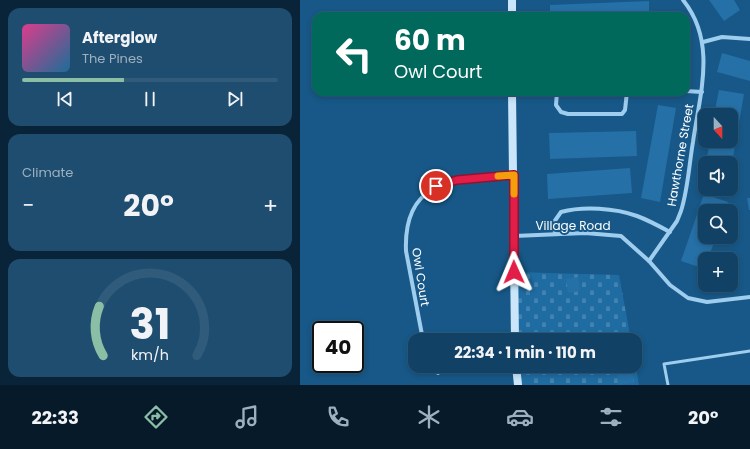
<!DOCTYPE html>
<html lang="en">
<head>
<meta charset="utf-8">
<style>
  :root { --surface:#114266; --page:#1e4d6f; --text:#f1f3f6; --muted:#9cb0bf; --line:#305b7a; --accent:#8abfa5 }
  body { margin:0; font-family:Poppins,sans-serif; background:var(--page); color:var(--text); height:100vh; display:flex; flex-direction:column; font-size:15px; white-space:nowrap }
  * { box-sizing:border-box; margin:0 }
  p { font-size:13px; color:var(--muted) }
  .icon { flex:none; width:22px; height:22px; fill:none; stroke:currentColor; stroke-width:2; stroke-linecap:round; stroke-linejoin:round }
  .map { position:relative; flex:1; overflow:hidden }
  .details { display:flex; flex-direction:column; gap:8px; padding:8px; background:#092438; width:300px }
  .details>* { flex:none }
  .hud { position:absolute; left:12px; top:12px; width:378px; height:84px; border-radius:12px; box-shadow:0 2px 6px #0003,0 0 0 1px var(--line); background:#00695c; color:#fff; overflow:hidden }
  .needle { width:26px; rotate:159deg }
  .buttons { position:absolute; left:398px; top:108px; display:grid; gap:8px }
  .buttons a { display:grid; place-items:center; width:40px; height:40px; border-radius:8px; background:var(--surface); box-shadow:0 2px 6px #0003,0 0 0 1px var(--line); font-size:20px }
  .speed { position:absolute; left:12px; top:321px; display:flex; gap:8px; font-size:20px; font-weight:700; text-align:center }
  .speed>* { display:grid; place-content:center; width:52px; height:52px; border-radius:50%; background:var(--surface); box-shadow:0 2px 6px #0003,0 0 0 1px var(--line); line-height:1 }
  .speed .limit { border:2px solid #111; border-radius:6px; background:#fff; color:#111 }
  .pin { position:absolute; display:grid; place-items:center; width:34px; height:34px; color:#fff; margin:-17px; border:2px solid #fff; border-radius:50%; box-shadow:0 1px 4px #0007 }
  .me { position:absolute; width:44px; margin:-22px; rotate:359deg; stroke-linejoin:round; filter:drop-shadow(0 0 3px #0008) }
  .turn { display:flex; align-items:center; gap:14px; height:84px; padding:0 16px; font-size:18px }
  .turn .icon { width:52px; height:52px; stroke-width:2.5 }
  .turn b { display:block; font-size:28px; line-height:34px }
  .big { font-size:30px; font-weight:700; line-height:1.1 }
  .details .card { flex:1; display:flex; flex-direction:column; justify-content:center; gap:6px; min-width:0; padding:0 14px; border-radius:12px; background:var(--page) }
  .details .dial { align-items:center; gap:0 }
  .dial svg { height:104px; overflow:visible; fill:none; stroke:var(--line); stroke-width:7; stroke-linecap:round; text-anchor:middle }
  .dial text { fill:var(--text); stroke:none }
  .song { display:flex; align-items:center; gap:12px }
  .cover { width:48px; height:48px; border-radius:6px; background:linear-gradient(135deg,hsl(330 70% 55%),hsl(200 70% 35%)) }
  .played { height:4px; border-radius:2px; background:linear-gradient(90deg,var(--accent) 40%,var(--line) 40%) }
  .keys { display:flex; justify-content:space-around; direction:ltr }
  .heat { display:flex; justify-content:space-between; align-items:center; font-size:22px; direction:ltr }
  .trip { position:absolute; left:108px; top:333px; width:234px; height:40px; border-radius:12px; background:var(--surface); box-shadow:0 2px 6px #0003,0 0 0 1px var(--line); font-weight:700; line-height:40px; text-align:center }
  .menu { display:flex; height:64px; justify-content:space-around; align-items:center; background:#071a29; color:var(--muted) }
  .menu .icon { width:28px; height:28px }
  .menu .on { color:var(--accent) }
  .menu b { font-size:18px; color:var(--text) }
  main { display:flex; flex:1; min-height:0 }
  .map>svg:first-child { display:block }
  .cemetery { fill:url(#cemetery-stones) }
  .building { fill:#2570a7 }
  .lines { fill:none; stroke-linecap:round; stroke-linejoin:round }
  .lane { stroke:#9ecdee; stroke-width:3 }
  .street { stroke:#9ecdee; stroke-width:4 }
  .secondary { stroke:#cbe6fa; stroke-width:8 }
  .route-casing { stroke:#92132f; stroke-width:10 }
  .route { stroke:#e11d48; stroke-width:7 }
  .slow { stroke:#f59e0b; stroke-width:7 }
  .labels { text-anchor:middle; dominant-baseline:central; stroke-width:4; stroke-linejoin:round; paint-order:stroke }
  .street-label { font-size:12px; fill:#fff; stroke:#175888 }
</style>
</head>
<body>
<main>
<section class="details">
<div class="card">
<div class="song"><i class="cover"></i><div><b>Afterglow</b><p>The Pines</p></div></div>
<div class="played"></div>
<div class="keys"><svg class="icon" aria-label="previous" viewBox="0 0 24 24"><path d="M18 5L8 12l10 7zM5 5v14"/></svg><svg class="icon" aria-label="pause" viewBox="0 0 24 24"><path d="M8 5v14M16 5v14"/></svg><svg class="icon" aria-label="next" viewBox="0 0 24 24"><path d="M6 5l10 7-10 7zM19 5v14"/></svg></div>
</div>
<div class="card"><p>Climate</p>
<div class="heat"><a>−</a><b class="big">20°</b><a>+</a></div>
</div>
<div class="card dial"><svg viewBox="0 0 100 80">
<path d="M14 69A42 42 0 1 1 86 69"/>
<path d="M14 69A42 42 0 0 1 11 31" stroke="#8abfa5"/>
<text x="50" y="56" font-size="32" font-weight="700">31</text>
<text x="50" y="72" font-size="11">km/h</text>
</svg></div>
</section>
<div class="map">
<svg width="450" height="385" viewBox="0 0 450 385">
  <defs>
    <pattern id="cemetery-stones" width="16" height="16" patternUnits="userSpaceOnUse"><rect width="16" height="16" fill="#1f6ca2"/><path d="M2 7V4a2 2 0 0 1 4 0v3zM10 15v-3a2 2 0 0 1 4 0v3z" fill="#4182b0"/></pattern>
  </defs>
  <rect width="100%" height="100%" fill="#175888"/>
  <g class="cemetery">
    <path d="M214 272 319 275 331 340H215Z"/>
    <path d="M335 362 339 385H218L216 366H335Z"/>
  </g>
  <g class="building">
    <path d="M409 0H434L440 10 424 21Z"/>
    <path d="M349 1V16H250V5Z"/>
    <path d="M422 53 450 61V81L417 72Z"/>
    <path d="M419 90 444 94 432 163H406L410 141H431V115H414Z"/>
    <path d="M358 105 376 108 360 202 341 198Z"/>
    <path d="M336 131 337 156 250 159 249 133Z"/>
    <path d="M330 168 332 193 248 199 247 174Z"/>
    <path d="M404 171H405V184H402Z"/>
    <path d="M404 194 428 202 424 211H405V237H416L408 259H405V269L381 261Z"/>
    <path d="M447 198H450V210H449Z"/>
    <path d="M278 277 280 291 268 293 266 279Z"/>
    <path d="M316 366H332L334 383 318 385Z"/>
  </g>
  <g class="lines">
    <path class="lane" d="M368 385 364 364 450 351"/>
    <g class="street">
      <path d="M403 42 422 37 450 39"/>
      <path d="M386 91 402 92"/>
      <path d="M257 92 256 105 261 112 268 114H322L325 110 327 92"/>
      <path d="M255 234 254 222 261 212C283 206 315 208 337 216 348 220 359 226 370 232"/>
      <path d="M214 236 285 233 321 236 349 261 370 285 388 298 407 302 450 297"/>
      <path d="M349 261 377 221 381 211C388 189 389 165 393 142 400 93 417 42 383 0"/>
      <path d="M123 340 106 251C103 176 158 180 213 175"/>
      <path d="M132 366 138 373"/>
    </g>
    <g class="secondary">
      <path d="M212 16V0"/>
      <path d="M212 92 215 340"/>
      <path d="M216 366 218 385"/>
    </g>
  </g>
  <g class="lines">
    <g class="route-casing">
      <path id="route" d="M136 186 157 180 214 175V272"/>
    </g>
    <use href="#route" class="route"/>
    <path class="slow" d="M198 176 214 175V194"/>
  </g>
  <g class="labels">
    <g class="street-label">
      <text transform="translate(380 155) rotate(-80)">Hawthorne Street</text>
      <text x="273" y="225">Village Road</text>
      <text transform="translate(121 277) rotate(81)">Owl Court</text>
    </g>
  </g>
</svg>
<div class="buttons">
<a><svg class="needle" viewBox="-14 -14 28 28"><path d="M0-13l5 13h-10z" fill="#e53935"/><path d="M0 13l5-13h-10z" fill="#9cb0bf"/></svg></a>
<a><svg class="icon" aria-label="sound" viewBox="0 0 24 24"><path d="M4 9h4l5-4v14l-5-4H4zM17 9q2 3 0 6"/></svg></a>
<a><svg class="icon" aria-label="search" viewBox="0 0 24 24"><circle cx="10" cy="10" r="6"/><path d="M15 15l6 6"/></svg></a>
<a>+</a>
</div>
<div class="speed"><div class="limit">40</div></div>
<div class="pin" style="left:136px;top:186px;background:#d93025"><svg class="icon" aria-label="arrive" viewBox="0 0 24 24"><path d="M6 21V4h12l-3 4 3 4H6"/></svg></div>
<svg class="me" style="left:214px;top:272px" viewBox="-20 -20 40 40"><path d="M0-17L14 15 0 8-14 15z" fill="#e11d48" stroke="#fff" stroke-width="4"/></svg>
<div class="trip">22:34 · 1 min · 110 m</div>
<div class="hud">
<div class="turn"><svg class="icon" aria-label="left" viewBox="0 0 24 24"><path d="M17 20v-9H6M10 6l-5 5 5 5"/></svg><div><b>60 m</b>Owl Court</div></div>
</div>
</div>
</main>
<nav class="menu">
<b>22:33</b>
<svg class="icon on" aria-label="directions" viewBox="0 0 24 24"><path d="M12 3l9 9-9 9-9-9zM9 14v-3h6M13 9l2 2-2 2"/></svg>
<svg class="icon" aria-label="music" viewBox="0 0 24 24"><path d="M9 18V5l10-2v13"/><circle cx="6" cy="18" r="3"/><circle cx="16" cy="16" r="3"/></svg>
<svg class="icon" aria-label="phone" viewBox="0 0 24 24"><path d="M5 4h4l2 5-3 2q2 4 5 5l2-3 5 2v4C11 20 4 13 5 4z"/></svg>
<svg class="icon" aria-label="climate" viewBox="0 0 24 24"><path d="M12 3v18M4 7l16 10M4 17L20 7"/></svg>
<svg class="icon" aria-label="car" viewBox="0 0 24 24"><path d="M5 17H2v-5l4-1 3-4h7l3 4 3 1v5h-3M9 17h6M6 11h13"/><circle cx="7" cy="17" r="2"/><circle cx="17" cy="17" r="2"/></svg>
<svg class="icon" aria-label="filters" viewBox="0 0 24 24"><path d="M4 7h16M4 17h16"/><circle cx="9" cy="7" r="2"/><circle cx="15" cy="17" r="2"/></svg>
<b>20°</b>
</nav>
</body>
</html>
